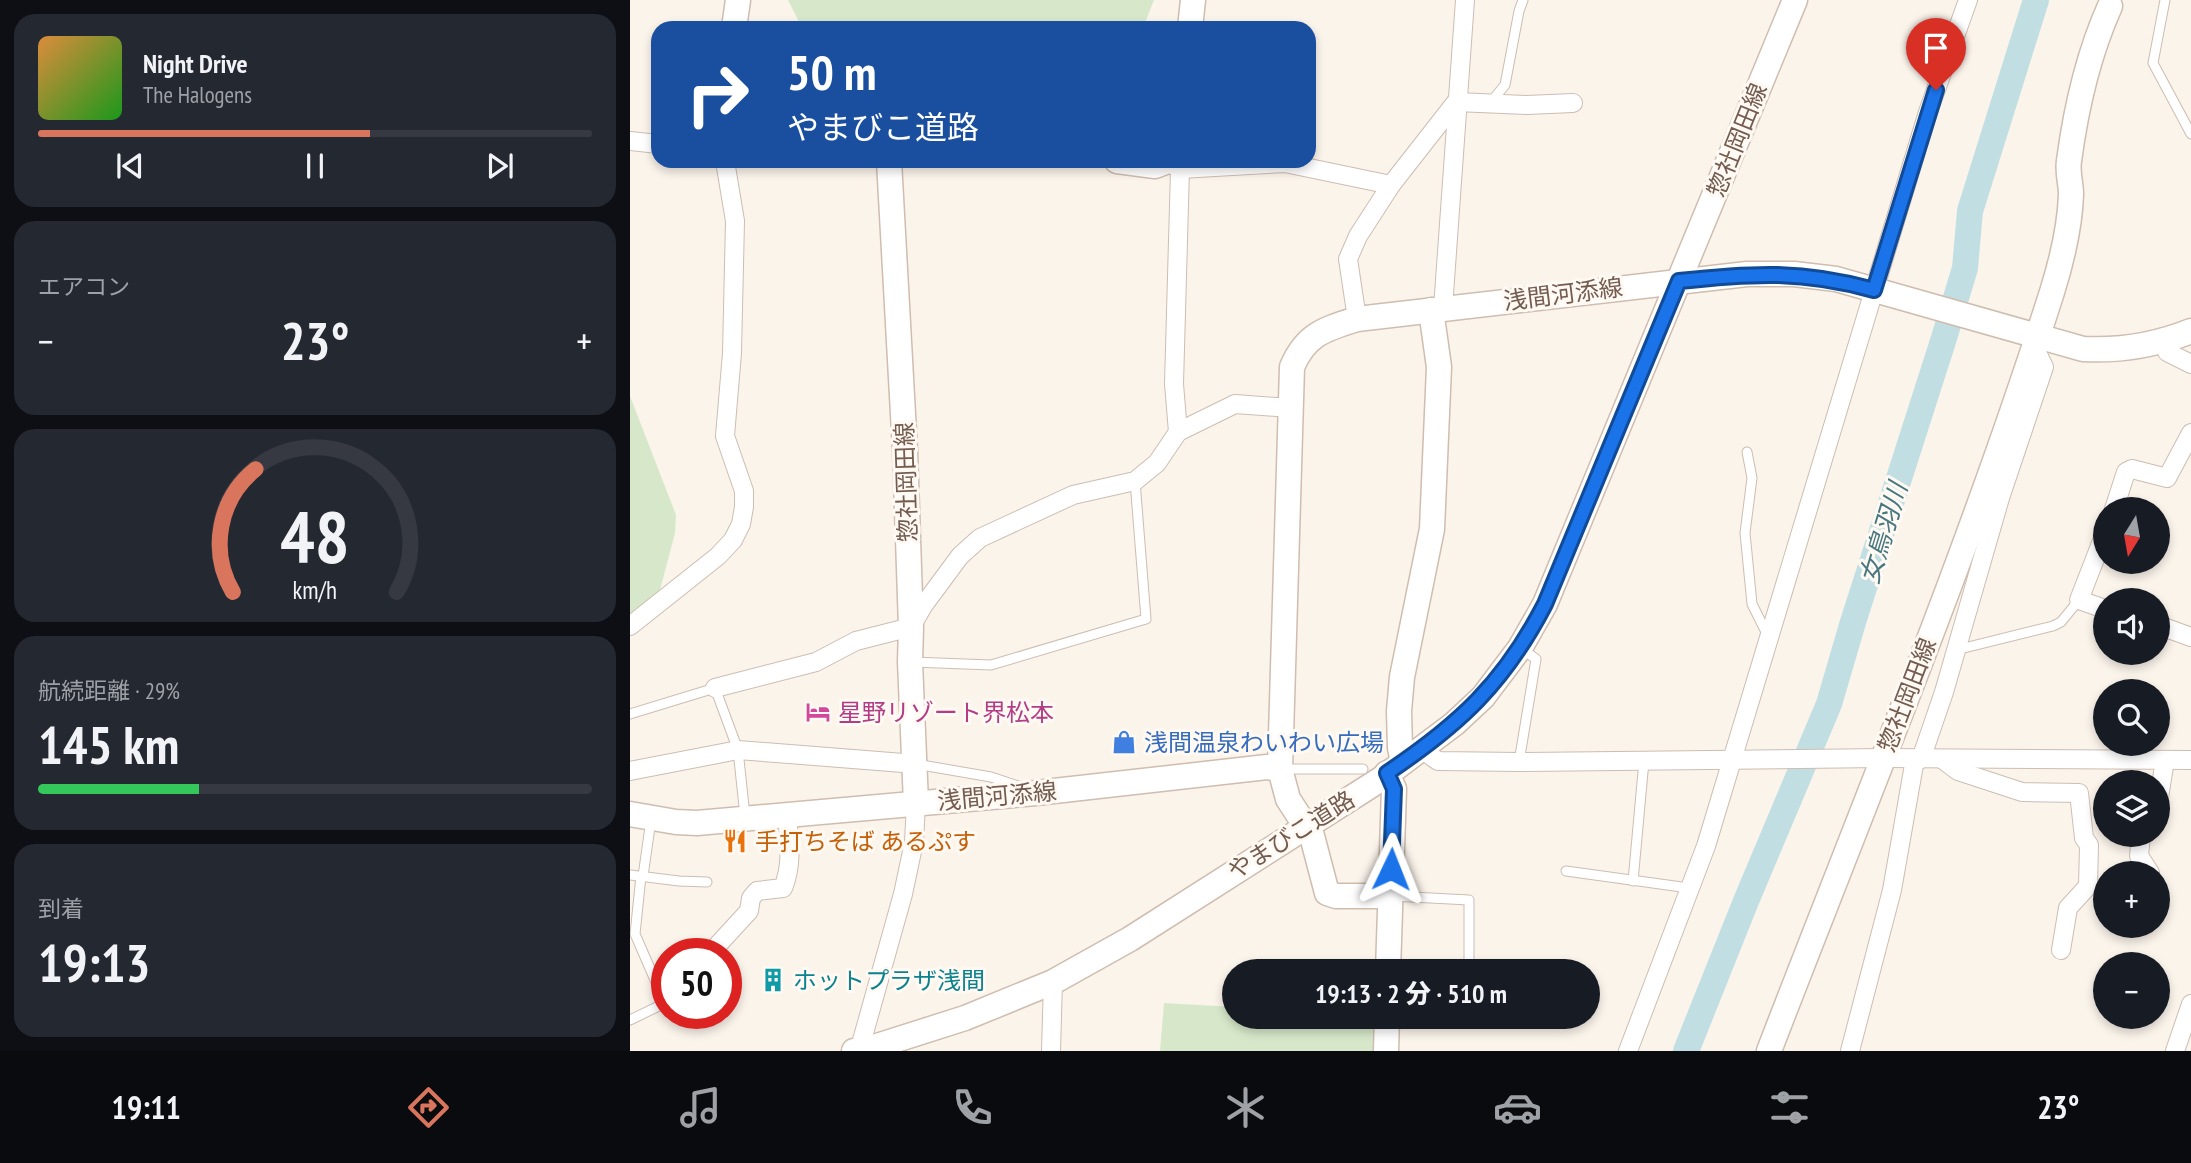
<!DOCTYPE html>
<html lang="ja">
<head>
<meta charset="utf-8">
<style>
  :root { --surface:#171b24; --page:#242831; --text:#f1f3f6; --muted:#9ea1a6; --line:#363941; --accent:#d9755c }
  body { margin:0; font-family:"PT Sans Narrow","Noto Sans JP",sans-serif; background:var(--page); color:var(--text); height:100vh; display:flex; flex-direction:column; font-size:26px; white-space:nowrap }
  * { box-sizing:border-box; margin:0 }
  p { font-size:23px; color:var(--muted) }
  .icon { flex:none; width:38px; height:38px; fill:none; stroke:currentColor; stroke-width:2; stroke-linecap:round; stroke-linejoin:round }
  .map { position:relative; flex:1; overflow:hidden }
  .panel { display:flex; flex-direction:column; gap:14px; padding:14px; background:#0d0f14; width:630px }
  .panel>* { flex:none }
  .guide { position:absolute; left:21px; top:21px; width:665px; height:147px; border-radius:21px; box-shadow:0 4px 10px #0003; background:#1a4fa0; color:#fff; overflow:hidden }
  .needle { width:46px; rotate:191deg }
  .fabs { position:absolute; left:1463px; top:497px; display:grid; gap:14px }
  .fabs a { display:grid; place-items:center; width:77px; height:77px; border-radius:50%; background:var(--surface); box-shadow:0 4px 10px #0003; font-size:35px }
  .speed { position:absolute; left:21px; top:938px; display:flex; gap:14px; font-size:35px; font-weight:700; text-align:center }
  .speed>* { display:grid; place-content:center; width:91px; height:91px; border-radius:50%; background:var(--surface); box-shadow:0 4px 10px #0003; line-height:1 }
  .speed .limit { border:10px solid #d22; background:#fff; color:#111 }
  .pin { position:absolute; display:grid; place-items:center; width:60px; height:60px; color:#fff; margin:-72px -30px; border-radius:50% 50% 50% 0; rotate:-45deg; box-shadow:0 0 7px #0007 }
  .pin .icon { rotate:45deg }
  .me { position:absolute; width:77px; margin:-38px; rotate:2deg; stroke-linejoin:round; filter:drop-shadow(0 0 5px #0008) }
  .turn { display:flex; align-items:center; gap:24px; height:147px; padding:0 21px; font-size:32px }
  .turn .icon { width:91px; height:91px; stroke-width:2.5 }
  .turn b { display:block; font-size:49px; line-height:60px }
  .big { font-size:52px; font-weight:800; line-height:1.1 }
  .panel .card { flex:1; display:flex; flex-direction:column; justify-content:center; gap:10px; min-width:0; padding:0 24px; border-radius:21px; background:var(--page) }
  .panel .dial { align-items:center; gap:0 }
  .dial svg { height:182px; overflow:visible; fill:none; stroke:var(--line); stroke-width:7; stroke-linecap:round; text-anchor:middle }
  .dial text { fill:var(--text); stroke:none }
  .song { display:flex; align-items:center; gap:21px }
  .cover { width:84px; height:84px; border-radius:10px; background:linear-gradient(135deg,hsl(30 70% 55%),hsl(120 70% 35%)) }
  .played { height:7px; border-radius:4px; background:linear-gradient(90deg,var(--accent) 60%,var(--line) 60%) }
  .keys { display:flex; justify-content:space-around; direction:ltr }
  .heat { display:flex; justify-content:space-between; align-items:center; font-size:38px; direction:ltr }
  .charge { height:10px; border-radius:5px; background:linear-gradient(90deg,#34c759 29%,var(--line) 0) }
  .trip { position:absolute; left:592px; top:959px; width:378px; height:70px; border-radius:35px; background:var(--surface); box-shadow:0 4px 10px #0003; font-weight:800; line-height:70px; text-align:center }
  .tabs { display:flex; height:112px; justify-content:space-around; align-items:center; background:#090b0e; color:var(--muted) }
  .tabs .icon { width:49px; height:49px }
  .tabs .active { color:var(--accent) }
  .tabs b { font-size:32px; color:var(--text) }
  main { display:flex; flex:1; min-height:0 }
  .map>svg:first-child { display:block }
  .green { fill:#d7e8ca }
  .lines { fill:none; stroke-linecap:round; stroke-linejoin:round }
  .river { stroke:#c1dfe3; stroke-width:26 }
  .lane-casing { stroke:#cdbdb2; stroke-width:11 }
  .street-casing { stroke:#cdbdb2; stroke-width:20 }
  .secondary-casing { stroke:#cfbdaf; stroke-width:27 }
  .lane { stroke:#fff; stroke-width:9 }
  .street { stroke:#fff; stroke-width:18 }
  .secondary { stroke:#fff; stroke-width:24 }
  .route-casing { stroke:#114b97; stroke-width:18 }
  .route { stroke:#1a73e8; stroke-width:12 }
  .labels { text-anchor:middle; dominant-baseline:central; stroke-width:6; stroke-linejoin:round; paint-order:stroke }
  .street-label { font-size:24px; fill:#745c50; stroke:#fef9f2 }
  .hotel-label { font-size:24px; fill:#b23c85; stroke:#fef9f2; text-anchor:start }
  .shop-label { font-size:24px; fill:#366cbe; stroke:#fef9f2; text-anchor:start }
  .food-label { font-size:24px; fill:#c56008; stroke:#fef9f2; text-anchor:start }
  .culture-label { font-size:24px; fill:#0d838f; stroke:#fef9f2; text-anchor:start }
  .water-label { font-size:26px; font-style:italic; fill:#48777f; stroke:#fef9f2 }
</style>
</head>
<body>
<main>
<section class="panel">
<div class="card">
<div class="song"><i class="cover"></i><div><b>Night Drive</b><p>The Halogens</p></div></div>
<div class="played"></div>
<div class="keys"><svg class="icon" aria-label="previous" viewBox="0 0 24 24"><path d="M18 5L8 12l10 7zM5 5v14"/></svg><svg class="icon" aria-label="pause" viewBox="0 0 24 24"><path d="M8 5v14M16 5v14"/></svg><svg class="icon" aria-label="next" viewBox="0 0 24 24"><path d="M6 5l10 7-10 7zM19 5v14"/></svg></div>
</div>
<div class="card"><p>エアコン</p>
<div class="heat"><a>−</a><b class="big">23°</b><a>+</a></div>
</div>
<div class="card dial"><svg viewBox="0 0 100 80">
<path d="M14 69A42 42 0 1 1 86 69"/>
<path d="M14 69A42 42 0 0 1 24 15" stroke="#d9755c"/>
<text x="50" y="56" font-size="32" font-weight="700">48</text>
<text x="50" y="72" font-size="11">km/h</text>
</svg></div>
<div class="card"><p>航続距離 · 29%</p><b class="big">145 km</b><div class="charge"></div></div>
<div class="card"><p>到着</p><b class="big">19:13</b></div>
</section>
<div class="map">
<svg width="1561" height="1051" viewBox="0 0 1561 1051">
  <rect width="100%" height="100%" fill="#fbf4eb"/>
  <g class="green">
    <path d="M158 0H524L513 28H172Z"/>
    <path d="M0 396 46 515 45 533 30 590 0 615Z"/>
    <path d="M534 1003 604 1007V1017H753L752 1051H530Z"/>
  </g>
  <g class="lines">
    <path class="river" d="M1056 1051 1116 901 1199 704 1223 622 1314 338 1335 268 1340 211 1406 0"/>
    <g class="lane-casing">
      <g id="lane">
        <path d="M1535 0 1523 63 1561 134"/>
        <path d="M860 103 875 85 889 11 893 0"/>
        <path d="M1117 452 1122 478 1115 533 1122 604 1137 634"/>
        <path d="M1326 650 1423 626 1431 622 1449 600"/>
        <path d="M282 662 361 665 516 619 505 481"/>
        <path d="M0 714 85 688 108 750 115 816"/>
        <path d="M889 762 906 659 892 649"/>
        <path d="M286 764 361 777 388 786"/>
        <path d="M651 769H733"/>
        <path d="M936 871 1059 888"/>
        <path d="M0 875 49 881 77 882"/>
        <path d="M11 876 5 934 35 1003"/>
        <path d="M13 876 21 820"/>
        <path d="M1003 881 1014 761"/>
        <path d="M762 896 839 900V971"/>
        <path d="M0 1020 37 1002"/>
      </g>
    </g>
    <g class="street-casing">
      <g id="street">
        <path d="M0 141 28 144"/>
        <path d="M541 164 550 169 655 163 761 185"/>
        <path d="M813 308 835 0"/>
        <path d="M727 319 718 259 728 236 761 185 826 102 897 105 943 103"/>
        <path d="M1534 342 1537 352 1561 364"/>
        <path d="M548 432 544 384 550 169"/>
        <path d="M1484 509 1496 472 1502 469 1537 478 1561 433"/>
        <path d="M1475 533 1449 600 1475 609"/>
        <path d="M1528 625 1561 637"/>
        <path d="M0 626 88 556 103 540 111 524 114 507V491L95 436 102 353 105 221 95 161"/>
        <path d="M85 688 186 662 226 641 281 627 293 606 330 556 350 538 443 495 505 481 527 463 548 432 605 404 660 408"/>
        <path d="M791 749 808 761 889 762 1253 758 1561 760"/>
        <path d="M1291 759 1314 692 1370 498 1414 367 1404 346"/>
        <path d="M1312 759 1328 771 1392 792 1449 793 1454 838 1459 845 1458 886 1438 908 1431 950"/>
        <path d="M0 771 108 750 286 764"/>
        <path d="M1528 804 1535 760"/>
        <path d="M1511 835 1509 856 1520 873"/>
        <path d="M84 954V949L119 911 121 898 127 891 153 888C163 864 159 840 157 815"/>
        <path d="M229 1051 273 894 284 842 286 803"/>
        <path d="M421 1051 423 982"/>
        <path d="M998 1051 1076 846 1298 112 1338 0"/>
        <path d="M1220 1051 1262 890 1285 759"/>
        <path d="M1545 1051 1561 1004"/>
      </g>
    </g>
    <g class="secondary-casing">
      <g id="secondary">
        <path d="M104 28 108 0"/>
        <path d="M560 28 563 0"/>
        <path d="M259 161 275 450 281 627 280 662 286 803"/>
        <path d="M487 161 525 166 538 161"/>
        <path d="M773 762 770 748 769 711 772 677 802 529 809 367 801 310"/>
        <path d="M757 773 764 789 758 971"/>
        <path d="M0 814 46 822 67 823 406 793 637 767 650 769"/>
        <path d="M760 896H706L697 893 682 836 658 799 650 769 662 367C676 334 695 329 727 319L1117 274H1164L1206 279 1453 349C1491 351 1526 345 1561 331"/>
        <path d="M224 1051 247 1046 335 1018 423 982 500 939 751 779 824 724 853 697 890 648 915 604 1165 0"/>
        <path d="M756 1051 757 1017"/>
        <path d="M1139 1051C1236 799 1340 549 1422 292 1432 260 1440 228 1441 194 1441 183 1437 172 1439 161 1446 108 1458 55 1480 6"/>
      </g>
    </g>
    <use href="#lane" class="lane"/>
    <use href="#street" class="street"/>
    <use href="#secondary" class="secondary"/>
  </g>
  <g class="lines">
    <g class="route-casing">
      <path id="route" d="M761 869 764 789 757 773C830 724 874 683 915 604L1049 281C1123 273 1172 270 1244 290L1306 90"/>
    </g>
    <use href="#route" class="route"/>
  </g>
  <defs>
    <g id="hotel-bare" transform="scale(1.89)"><path d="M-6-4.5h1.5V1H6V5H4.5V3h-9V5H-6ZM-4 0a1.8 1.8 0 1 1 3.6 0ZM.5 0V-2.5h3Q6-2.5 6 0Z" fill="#d1479c" stroke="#fef9f2" stroke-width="2.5" paint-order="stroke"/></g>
    <g id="shop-bare" transform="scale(1.89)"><path d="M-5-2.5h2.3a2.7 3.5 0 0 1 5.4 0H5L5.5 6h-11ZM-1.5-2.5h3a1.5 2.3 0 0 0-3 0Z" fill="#3f7fe0" stroke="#fef9f2" stroke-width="2.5" paint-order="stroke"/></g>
    <g id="restaurant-bare" transform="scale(1.89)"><path d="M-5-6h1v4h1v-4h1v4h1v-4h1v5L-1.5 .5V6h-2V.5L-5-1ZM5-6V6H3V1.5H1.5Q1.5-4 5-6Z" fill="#e8710a" stroke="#fef9f2" stroke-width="2.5" paint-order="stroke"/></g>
    <g id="building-bare" transform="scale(1.89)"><path d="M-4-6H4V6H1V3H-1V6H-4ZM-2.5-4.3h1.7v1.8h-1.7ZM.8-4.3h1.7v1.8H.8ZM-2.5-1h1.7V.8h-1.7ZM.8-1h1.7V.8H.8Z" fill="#0f9aa8" stroke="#fef9f2" stroke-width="2.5" paint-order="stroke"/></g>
  </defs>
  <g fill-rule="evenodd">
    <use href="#hotel-bare" x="188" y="712"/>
    <use href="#shop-bare" x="494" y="742"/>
    <use href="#restaurant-bare" x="105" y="841"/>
    <use href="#building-bare" x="143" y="980"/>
  </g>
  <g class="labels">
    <g class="street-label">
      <text transform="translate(1107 140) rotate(-68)">惣社岡田線</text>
      <text transform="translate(933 294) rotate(-7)">浅間河添線</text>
      <text transform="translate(276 482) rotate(-92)">惣社岡田線</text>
      <text transform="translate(1277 695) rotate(-69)">惣社岡田線</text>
      <text transform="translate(367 796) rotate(-5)">浅間河添線</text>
      <text transform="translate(661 835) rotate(-32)">やまびこ道路</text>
    </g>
    <g class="hotel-label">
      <text x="208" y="712">星野リゾート界松本</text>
    </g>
    <g class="shop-label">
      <text x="514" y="742">浅間温泉わいわい広場</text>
    </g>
    <g class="food-label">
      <text x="125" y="841">手打ちそば あるぷす</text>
    </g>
    <g class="culture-label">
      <text x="163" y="980">ホットプラザ浅間</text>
    </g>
    <g class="water-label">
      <text transform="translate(1253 533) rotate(-73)">女鳥羽川</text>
    </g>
  </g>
</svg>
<div class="fabs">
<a><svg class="needle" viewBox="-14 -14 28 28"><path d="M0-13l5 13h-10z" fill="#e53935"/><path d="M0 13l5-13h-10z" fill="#9ea1a6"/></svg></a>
<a><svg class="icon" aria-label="sound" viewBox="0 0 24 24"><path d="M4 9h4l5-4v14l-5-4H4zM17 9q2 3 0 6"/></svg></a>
<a><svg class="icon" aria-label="search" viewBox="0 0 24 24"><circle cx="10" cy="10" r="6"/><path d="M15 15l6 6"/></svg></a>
<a><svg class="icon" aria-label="layers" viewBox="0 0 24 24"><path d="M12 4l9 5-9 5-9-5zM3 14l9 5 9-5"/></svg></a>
<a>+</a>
<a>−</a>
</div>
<div class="speed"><div class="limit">50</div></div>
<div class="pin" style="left:1306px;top:90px;background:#d93025"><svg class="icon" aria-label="arrive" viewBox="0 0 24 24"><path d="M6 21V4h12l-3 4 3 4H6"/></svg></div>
<svg class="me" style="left:761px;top:869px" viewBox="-20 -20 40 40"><path d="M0-17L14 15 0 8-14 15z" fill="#1a73e8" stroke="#fff" stroke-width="4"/></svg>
<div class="trip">19:13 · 2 分 · 510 m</div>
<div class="guide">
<div class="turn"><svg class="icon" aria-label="right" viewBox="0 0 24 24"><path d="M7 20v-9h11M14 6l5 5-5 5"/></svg><div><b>50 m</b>やまびこ道路</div></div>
</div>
</div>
</main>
<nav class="tabs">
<b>19:11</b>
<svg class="icon active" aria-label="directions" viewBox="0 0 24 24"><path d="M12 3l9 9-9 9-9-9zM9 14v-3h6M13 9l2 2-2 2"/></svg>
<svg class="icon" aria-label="music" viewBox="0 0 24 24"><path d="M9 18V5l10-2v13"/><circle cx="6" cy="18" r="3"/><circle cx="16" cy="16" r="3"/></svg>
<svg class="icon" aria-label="phone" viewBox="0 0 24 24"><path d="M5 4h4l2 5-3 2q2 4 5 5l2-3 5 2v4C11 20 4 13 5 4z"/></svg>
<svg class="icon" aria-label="climate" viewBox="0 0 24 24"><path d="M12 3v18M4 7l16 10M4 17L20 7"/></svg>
<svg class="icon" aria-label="car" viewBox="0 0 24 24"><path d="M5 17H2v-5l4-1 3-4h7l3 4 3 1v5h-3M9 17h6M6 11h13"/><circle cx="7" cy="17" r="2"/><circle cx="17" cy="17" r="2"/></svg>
<svg class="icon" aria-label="filters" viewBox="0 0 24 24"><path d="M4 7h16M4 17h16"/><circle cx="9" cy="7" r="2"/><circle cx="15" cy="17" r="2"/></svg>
<b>23°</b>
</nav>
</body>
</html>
